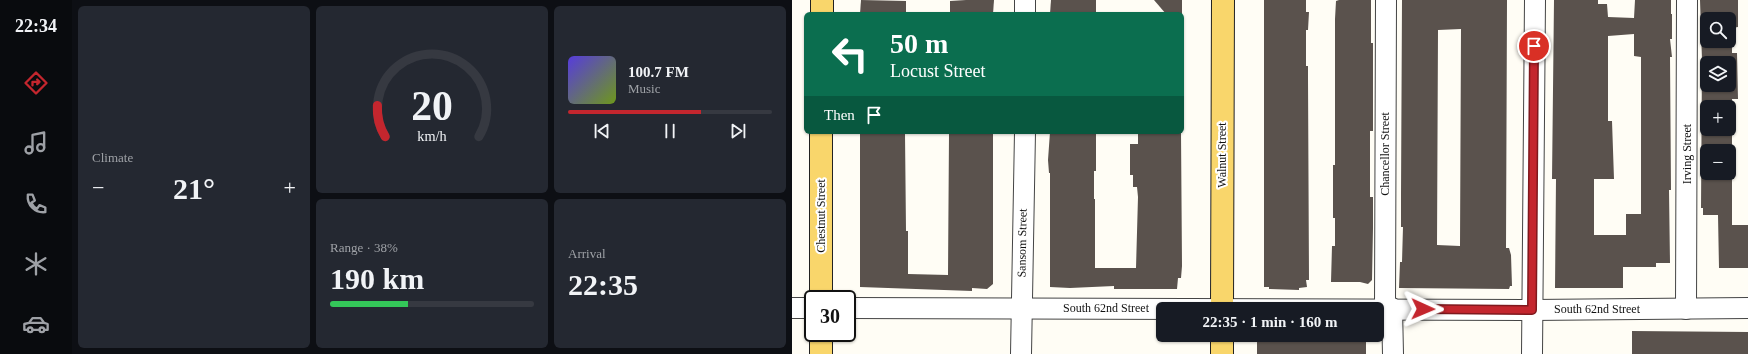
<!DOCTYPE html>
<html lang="en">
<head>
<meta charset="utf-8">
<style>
  :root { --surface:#171b24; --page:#242831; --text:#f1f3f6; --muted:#9ea1a6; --line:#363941; --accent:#c4262e }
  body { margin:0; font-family:"Times New Roman",serif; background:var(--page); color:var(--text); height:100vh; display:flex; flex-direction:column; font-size:15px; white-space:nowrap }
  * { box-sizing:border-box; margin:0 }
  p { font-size:13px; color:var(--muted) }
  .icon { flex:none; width:22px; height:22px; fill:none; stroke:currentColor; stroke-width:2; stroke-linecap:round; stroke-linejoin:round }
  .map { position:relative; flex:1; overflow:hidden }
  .drawer { display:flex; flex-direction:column; gap:6px; padding:6px; background:#0d0f14; width:720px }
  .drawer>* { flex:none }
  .banner { position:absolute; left:12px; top:12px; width:380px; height:122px; border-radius:6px; box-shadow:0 1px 3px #0004; background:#0b6e4f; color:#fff; overflow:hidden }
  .fabs { position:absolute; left:908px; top:12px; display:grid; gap:8px }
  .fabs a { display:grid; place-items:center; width:36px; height:36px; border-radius:6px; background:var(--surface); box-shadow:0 1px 3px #0004; font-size:20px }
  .speed { position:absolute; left:12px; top:290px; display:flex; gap:8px; font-size:20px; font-weight:700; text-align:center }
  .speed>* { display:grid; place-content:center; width:52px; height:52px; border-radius:50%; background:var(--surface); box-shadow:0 1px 3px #0004; line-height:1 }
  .speed .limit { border:2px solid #111; border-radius:6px; background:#fff; color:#111 }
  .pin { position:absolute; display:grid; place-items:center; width:34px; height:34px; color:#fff; margin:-17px; border:2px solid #fff; border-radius:50%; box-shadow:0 1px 4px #0007 }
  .me { position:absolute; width:44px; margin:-22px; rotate:91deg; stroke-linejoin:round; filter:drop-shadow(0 0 3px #0008) }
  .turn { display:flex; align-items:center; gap:14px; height:84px; padding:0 20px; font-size:18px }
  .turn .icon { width:52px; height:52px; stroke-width:2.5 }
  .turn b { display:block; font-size:28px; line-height:34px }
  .then { display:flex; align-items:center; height:38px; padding:0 20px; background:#0003; gap:8px; font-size:15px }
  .big { font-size:30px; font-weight:600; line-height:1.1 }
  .drawer .tile { flex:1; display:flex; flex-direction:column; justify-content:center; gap:6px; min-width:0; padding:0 14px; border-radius:6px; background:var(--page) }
  .drawer .dial { align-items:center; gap:0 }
  .dial svg { height:104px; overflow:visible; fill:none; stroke:var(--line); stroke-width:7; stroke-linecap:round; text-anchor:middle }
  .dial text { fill:var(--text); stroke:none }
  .song { display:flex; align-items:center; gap:12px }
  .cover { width:48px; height:48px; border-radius:6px; background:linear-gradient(135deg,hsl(250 70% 55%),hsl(80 70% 35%)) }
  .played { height:4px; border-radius:2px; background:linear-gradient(90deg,var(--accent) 65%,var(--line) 65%) }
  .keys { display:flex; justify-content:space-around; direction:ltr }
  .heat { display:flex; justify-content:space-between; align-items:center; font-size:22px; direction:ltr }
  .charge { height:6px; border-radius:3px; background:linear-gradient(90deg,#34c759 38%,var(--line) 0) }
  .drawer .tiles { flex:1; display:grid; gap:6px; grid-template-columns:repeat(3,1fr) }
  .tile:first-child { grid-row:span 2 }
  .trip { position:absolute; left:364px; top:302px; width:228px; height:40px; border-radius:6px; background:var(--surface); box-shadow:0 1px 3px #0004; font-weight:600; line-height:40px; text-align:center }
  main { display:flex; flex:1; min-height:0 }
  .tab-bar { display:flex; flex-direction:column; width:72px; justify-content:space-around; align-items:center; background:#090b0e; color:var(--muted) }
  .tab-bar .icon { width:28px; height:28px }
  .tab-bar .on { color:var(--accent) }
  .tab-bar b { font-size:18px; color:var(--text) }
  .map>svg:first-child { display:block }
  .building { fill:#5a524d; fill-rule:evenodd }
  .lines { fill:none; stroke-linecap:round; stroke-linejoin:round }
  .minor-casing { stroke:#444; stroke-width:22 }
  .major-casing { stroke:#222; stroke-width:24 }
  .minor { stroke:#fff; stroke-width:20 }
  .major { stroke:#f9d66b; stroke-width:22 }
  .route-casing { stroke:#7f191e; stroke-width:10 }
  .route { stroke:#c4262e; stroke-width:7 }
  .labels { text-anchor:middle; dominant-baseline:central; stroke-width:4; stroke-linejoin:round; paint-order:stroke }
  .street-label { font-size:12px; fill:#111; stroke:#fff }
</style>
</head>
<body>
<main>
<nav class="tab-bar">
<b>22:34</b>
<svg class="icon on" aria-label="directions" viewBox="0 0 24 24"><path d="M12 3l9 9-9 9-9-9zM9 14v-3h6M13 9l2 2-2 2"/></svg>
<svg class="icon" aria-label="music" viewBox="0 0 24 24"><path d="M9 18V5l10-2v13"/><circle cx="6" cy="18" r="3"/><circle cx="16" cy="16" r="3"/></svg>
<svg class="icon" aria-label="phone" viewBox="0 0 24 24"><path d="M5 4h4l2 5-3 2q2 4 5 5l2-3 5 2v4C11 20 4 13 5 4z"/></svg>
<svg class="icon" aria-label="climate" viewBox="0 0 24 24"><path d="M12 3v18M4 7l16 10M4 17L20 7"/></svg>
<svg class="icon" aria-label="car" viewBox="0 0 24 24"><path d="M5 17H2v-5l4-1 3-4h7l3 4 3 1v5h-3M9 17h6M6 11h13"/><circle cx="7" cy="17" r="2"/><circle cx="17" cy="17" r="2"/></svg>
</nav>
<section class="drawer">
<div class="tiles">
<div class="tile"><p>Climate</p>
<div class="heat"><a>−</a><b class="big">21°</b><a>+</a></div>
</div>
<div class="tile dial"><svg viewBox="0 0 100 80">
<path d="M14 69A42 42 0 1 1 86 69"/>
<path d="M14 69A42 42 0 0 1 8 45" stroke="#c4262e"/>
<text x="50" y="56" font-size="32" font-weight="700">20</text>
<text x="50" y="72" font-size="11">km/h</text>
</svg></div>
<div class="tile">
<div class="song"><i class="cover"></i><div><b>100.7 FM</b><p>Music</p></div></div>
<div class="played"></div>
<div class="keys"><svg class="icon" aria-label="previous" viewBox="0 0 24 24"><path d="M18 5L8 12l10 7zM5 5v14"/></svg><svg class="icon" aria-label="pause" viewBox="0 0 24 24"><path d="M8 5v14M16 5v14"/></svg><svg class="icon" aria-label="next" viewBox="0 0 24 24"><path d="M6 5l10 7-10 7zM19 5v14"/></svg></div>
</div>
<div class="tile"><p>Range · 38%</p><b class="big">190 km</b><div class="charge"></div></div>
<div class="tile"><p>Arrival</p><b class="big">22:35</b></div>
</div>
</section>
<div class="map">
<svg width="956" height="354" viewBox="0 0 956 354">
  <rect width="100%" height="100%" fill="#fffdf5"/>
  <g class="building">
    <path d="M69 0 114 1V14H68Z"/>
    <path d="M174 0H202L201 14H158V1Z"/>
    <path d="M259 0H304V14H258Z"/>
    <path d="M362 0H390V14H374Z"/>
    <path d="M472 0H514V12H517L516 30H514V66H516V78L517 280H514L515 287 507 288V290L477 289V287H472Z"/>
    <path d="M547 0H579V43H581V131H578V197H581V228L580 280 576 284 568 282H539L540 246H543V218H541V165H543V19L544 1Z"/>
    <path d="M610 0H715L714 248H717L719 255 720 286H718L717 289 607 288 608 262H610L611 227H609V194ZM669 29 668 246 645 245 646 30Z"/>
    <path d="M762 0H806V4H815L816 17 842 18 843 0H879V14H880V39H878L880 57H878L879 190H877L878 263H864V267H831V288H763L764 179H760ZM842 34V56L849 57V214H834V235H802V179H822L820 121H816V36Z"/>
    <path d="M908 0H946V27L940 28V53H945L946 99H940V225H956V268H927L926 215H911V208H909L910 60ZM915 19H937V41H915ZM915 63H937V85H915ZM915 107H937V129H915ZM915 151H937V173H915Z"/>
    <path d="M68 132H95L97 134H113L114 231H116V274L156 275 157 134H176L175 132H201V284L195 289 180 288V291L68 287Z"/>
    <path d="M258 132H304V171H302V199H303V268H344L346 197 345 187H341V175H338V144H346V132H389L390 266 389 278H386L385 289H322V286L278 288 258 287V173H257L256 160Z"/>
    <path d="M840 331 956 332V354H840Z"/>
    <path d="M465 335H482V340L547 339V335H574V354H465Z"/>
  </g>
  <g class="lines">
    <g class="minor-casing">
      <g id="minor">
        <path d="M233 0V14"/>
        <path d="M0 308H21"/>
        <path d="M55 308 740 310 956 308"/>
        <path d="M593 308 594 0"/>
        <path d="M600 308 601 354"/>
        <path d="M894 309 895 0"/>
        <path d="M229 354 233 132"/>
        <path d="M740 354 743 0"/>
      </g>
    </g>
    <g class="major-casing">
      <g id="major">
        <path d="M30 14V0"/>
        <path d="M29 299V132"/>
        <path d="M430 309 431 0"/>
        <path d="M430 335V354"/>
        <path d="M29 354V333"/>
      </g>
    </g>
    <use href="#minor" class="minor"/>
    <use href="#major" class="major"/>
  </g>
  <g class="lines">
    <g class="route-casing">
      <path id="route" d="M631 309 740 310 742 46"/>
    </g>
    <use href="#route" class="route"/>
  </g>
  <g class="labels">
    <g class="street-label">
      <text transform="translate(593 154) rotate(-90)">Chancellor Street</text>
      <text transform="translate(895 154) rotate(-90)">Irving Street</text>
      <text transform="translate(430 155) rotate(-90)">Walnut Street</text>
      <text transform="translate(29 216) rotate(-90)">Chestnut Street</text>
      <text transform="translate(230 243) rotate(-89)">Sansom Street</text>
      <text x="314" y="308">South 62nd Street</text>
      <text x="805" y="309">South 62nd Street</text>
    </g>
  </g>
</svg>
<div class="fabs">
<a><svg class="icon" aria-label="search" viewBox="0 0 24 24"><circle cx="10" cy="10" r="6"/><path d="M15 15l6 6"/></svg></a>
<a><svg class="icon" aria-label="layers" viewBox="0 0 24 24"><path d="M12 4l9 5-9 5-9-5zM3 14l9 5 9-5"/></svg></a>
<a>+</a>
<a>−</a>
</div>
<div class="speed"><div class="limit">30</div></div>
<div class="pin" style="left:742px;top:46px;background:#d93025"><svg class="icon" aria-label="arrive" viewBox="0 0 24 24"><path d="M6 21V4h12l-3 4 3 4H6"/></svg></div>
<svg class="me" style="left:631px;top:309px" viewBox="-20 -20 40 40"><path d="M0-17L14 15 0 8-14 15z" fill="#c4262e" stroke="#fff" stroke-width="4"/></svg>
<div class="trip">22:35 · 1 min · 160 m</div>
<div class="banner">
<div class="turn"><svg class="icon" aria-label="left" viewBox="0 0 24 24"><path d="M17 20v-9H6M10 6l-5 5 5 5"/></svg><div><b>50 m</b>Locust Street</div></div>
<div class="then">Then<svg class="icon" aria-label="arrive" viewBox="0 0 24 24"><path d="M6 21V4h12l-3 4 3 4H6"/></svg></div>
</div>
</div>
</main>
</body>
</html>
